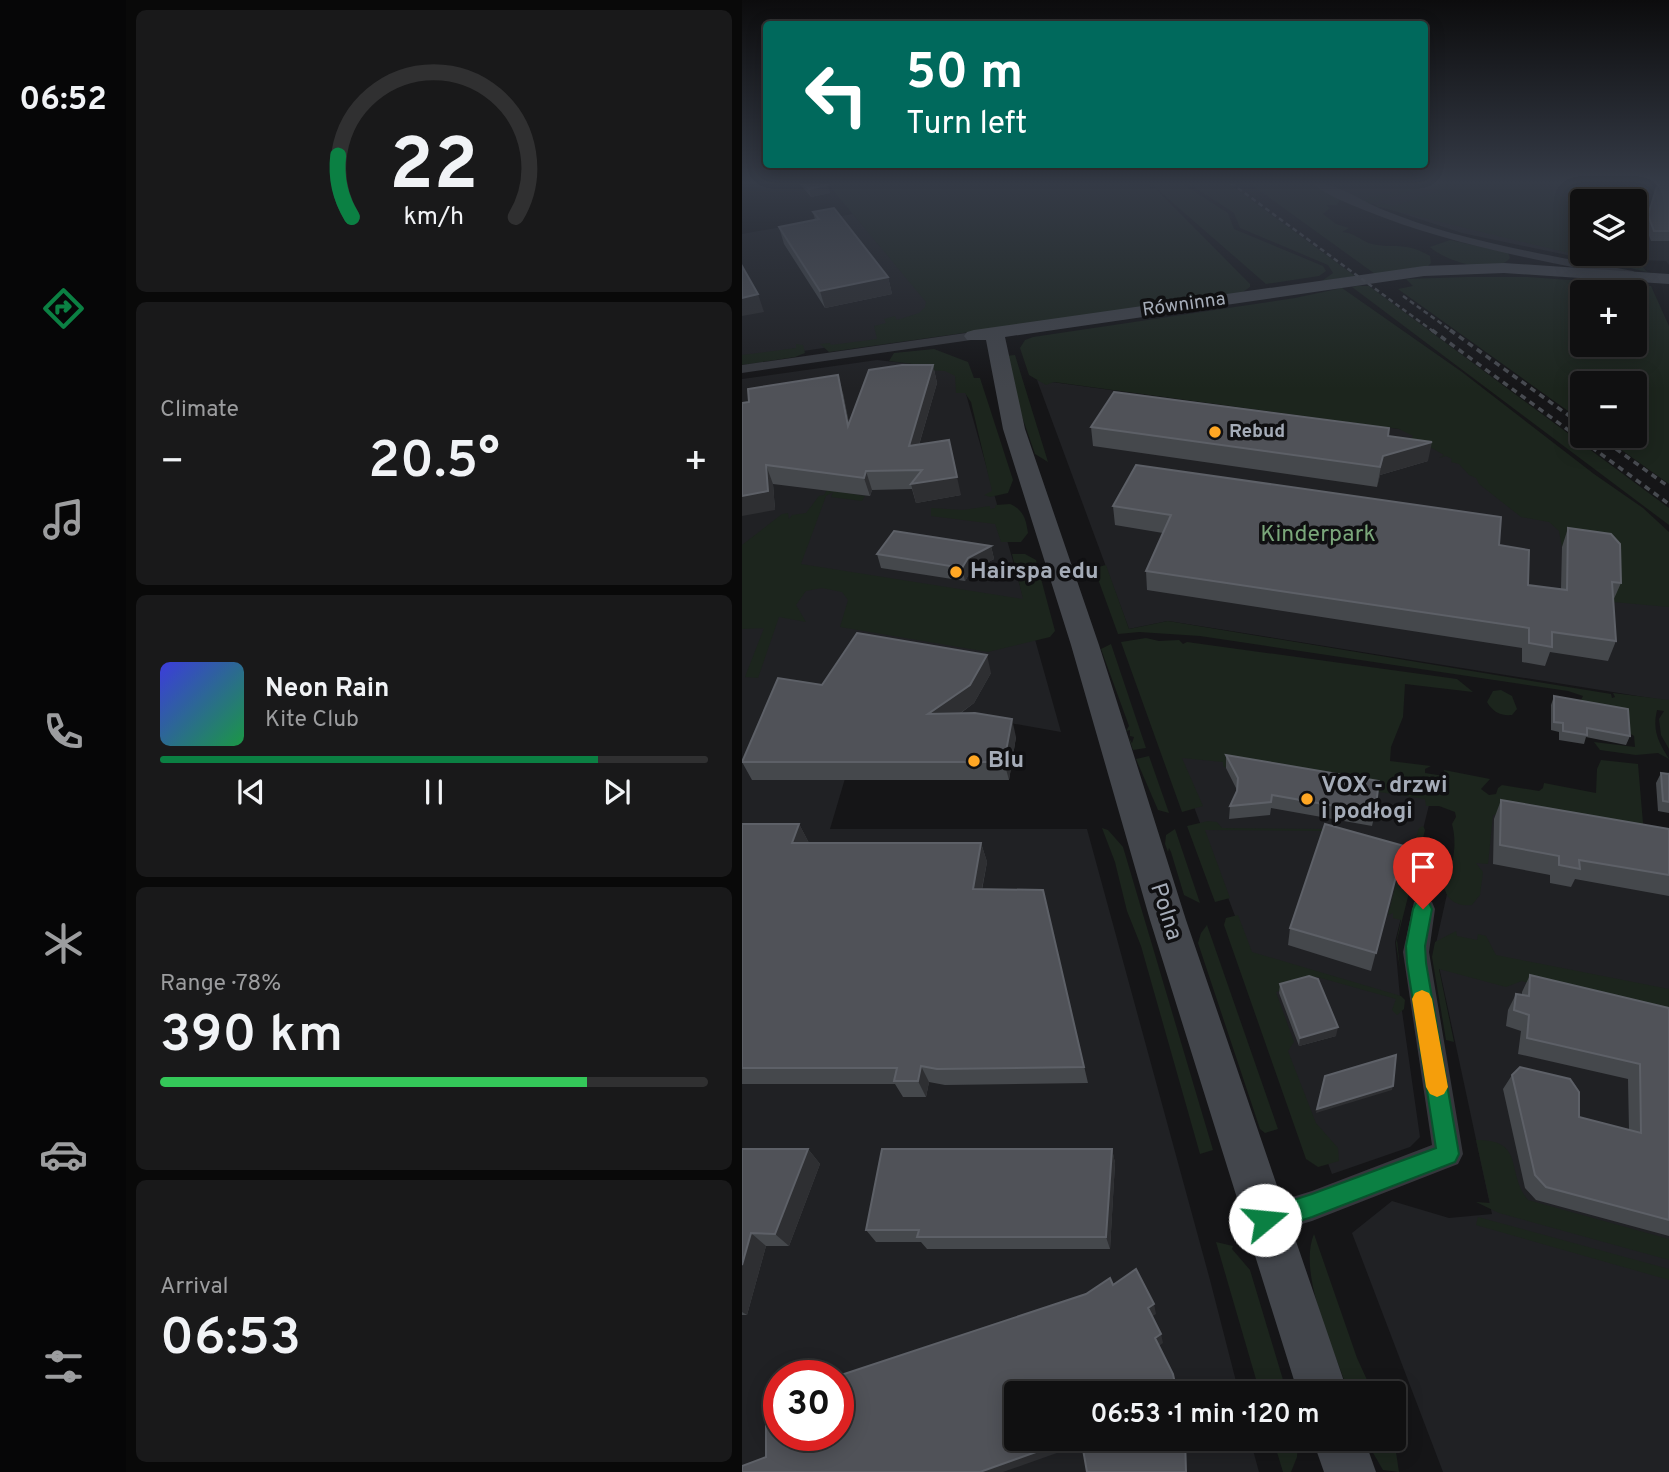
<!DOCTYPE html>
<html lang="en">
<head>
<meta charset="utf-8">
<style>
  :root { --surface:#101011; --page:#19191a; --text:#f1f3f6; --muted:#9c9d9f; --line:#303031; --accent:#0b8043 }
  body { margin:0; font-family:Overpass,sans-serif; background:var(--page); color:var(--text); height:100vh; display:flex; flex-direction:column; font-size:26px; white-space:nowrap }
  * { box-sizing:border-box; margin:0 }
  p { font-size:23px; color:var(--muted) }
  .icon { flex:none; width:38px; height:38px; fill:none; stroke:currentColor; stroke-width:2; stroke-linecap:round; stroke-linejoin:round }
  .map { position:relative; flex:1; overflow:hidden }
  .side { display:flex; flex-direction:column; gap:10px; padding:10px; background:#090909; width:616px }
  .side>* { flex:none }
  .top-card { position:absolute; left:21px; top:21px; width:665px; height:147px; border-radius:7px; box-shadow:0 4px 18px #0003,0 0 0 2px var(--line); background:#00695c; color:#fff; overflow:hidden }
  .tools { position:absolute; left:828px; top:189px; display:grid; gap:14px }
  .tools a { display:grid; place-items:center; width:77px; height:77px; border-radius:7px; background:var(--surface); box-shadow:0 4px 18px #0003,0 0 0 2px var(--line); font-size:35px }
  .speed { position:absolute; left:21px; top:1360px; display:flex; gap:14px; font-size:35px; font-weight:700; text-align:center }
  .speed>* { display:grid; place-content:center; width:91px; height:91px; border-radius:50%; background:var(--surface); box-shadow:0 4px 18px #0003,0 0 0 2px var(--line); line-height:1 }
  .speed .limit { border:10px solid #d22; background:#fff; color:#111 }
  .pin { position:absolute; display:grid; place-items:center; width:60px; height:60px; color:#fff; margin:-72px -30px; border-radius:50% 50% 50% 0; rotate:-45deg; box-shadow:0 0 7px #0007 }
  .pin .icon { rotate:45deg }
  .me { position:absolute; width:77px; margin:-38px; rotate:73deg; stroke-linejoin:round; filter:drop-shadow(0 0 5px #0008) }
  .turn { display:flex; align-items:center; gap:24px; height:147px; padding:0 28px; font-size:32px }
  .turn .icon { width:91px; height:91px; stroke-width:2.5 }
  .turn b { display:block; font-size:49px; line-height:60px }
  .big { font-size:52px; font-weight:600; line-height:1.1 }
  .side .card { flex:1; display:flex; flex-direction:column; justify-content:center; gap:10px; min-width:0; padding:0 24px; border-radius:10px; background:var(--page) }
  .side .dial { align-items:center; gap:0 }
  .dial svg { height:182px; overflow:visible; fill:none; stroke:var(--line); stroke-width:7; stroke-linecap:round; text-anchor:middle }
  .dial text { fill:var(--text); stroke:none }
  .song { display:flex; align-items:center; gap:21px }
  .cover { width:84px; height:84px; border-radius:10px; background:linear-gradient(135deg,hsl(240 70% 55%),hsl(140 70% 35%)) }
  .played { height:7px; border-radius:4px; background:linear-gradient(90deg,var(--accent) 80%,var(--line) 80%) }
  .keys { display:flex; justify-content:space-around; direction:ltr }
  .heat { display:flex; justify-content:space-between; align-items:center; font-size:38px; direction:ltr }
  .charge { height:10px; border-radius:5px; background:linear-gradient(90deg,#34c759 78%,var(--line) 0) }
  .trip { position:absolute; left:262px; top:1381px; width:402px; height:70px; border-radius:7px; background:var(--surface); box-shadow:0 4px 18px #0003,0 0 0 2px var(--line); font-weight:600; line-height:70px; text-align:center }
  main { display:flex; flex:1; min-height:0 }
  .tabs { display:flex; flex-direction:column; width:126px; justify-content:space-around; align-items:center; background:#060607; color:var(--muted) }
  .tabs .icon { width:49px; height:49px }
  .tabs .on { color:var(--accent) }
  .tabs b { font-size:32px; color:var(--text) }
  .map>svg:first-child { display:block }
  .built { fill:#202124; fill-rule:evenodd }
  .green { fill:#1c251d; fill-rule:evenodd }
  .lines { fill:none; stroke-linecap:round; stroke-linejoin:round }
  .street { fill:#35373c; fill-rule:evenodd }
  .secondary { fill:#43464c; fill-rule:evenodd }
  .rail-far1 { stroke:#484b51; stroke-width:2.5; stroke-dasharray:5 3.5; stroke-linecap:butt }
  .rail { stroke:#484b51; stroke-width:3.5; stroke-dasharray:6 5; stroke-linecap:butt }
  .wall { fill:#45484c }
  .shaded-wall { fill:#2e2f32 }
  .building { fill:#505258; stroke:#5d6067; stroke-width:2 }
  .route { fill:#0b8043; stroke:#07532c; stroke-width:2 }
  .slow { fill:#f59e0b }
  .poi-dot { fill:#ffa724; stroke:#101012; stroke-width:2.5 }
  .labels { text-anchor:middle; dominant-baseline:central; stroke-width:7; stroke-linejoin:round; paint-order:stroke }
  .far-street-label { font-size:19px; fill:#a5acb8; stroke:#101012 }
  .far-poi-label { font-size:19px; font-weight:bold; fill:#a5acb8; stroke:#101012; text-anchor:start }
  .park-label { font-size:23px; fill:#7aa67a; stroke:#101012 }
  .poi-label { font-size:23px; font-weight:bold; fill:#a5acb8; stroke:#101012; text-anchor:start }
  .street-label { font-size:23px; fill:#a5acb8; stroke:#101012 }
</style>
</head>
<body>
<main>
<nav class="tabs">
<b>06:52</b>
<svg class="icon on" aria-label="directions" viewBox="0 0 24 24"><path d="M12 3l9 9-9 9-9-9zM9 14v-3h6M13 9l2 2-2 2"/></svg>
<svg class="icon" aria-label="music" viewBox="0 0 24 24"><path d="M9 18V5l10-2v13"/><circle cx="6" cy="18" r="3"/><circle cx="16" cy="16" r="3"/></svg>
<svg class="icon" aria-label="phone" viewBox="0 0 24 24"><path d="M5 4h4l2 5-3 2q2 4 5 5l2-3 5 2v4C11 20 4 13 5 4z"/></svg>
<svg class="icon" aria-label="climate" viewBox="0 0 24 24"><path d="M12 3v18M4 7l16 10M4 17L20 7"/></svg>
<svg class="icon" aria-label="car" viewBox="0 0 24 24"><path d="M5 17H2v-5l4-1 3-4h7l3 4 3 1v5h-3M9 17h6M6 11h13"/><circle cx="7" cy="17" r="2"/><circle cx="17" cy="17" r="2"/></svg>
<svg class="icon" aria-label="filters" viewBox="0 0 24 24"><path d="M4 7h16M4 17h16"/><circle cx="9" cy="7" r="2"/><circle cx="15" cy="17" r="2"/></svg>
</nav>
<section class="side">
<div class="card dial"><svg viewBox="0 0 100 80">
<path d="M14 69A42 42 0 1 1 86 69"/>
<path d="M14 69A42 42 0 0 1 8 42" stroke="#0b8043"/>
<text x="50" y="56" font-size="32" font-weight="700">22</text>
<text x="50" y="72" font-size="11">km/h</text>
</svg></div>
<div class="card"><p>Climate</p>
<div class="heat"><a>−</a><b class="big">20.5°</b><a>+</a></div>
</div>
<div class="card">
<div class="song"><i class="cover"></i><div><b>Neon Rain</b><p>Kite Club</p></div></div>
<div class="played"></div>
<div class="keys"><svg class="icon" aria-label="previous" viewBox="0 0 24 24"><path d="M18 5L8 12l10 7zM5 5v14"/></svg><svg class="icon" aria-label="pause" viewBox="0 0 24 24"><path d="M8 5v14M16 5v14"/></svg><svg class="icon" aria-label="next" viewBox="0 0 24 24"><path d="M6 5l10 7-10 7zM19 5v14"/></svg></div>
</div>
<div class="card"><p>Range · 78%</p><b class="big">390 km</b><div class="charge"></div></div>
<div class="card"><p>Arrival</p><b class="big">06:53</b></div>
</section>
<div class="map">
<svg width="927" height="1472" viewBox="0 0 927 1472">
  <rect width="100%" height="100%" fill="#151517"/>
  <g class="built">
    <path d="M587 183H927V265L924 261 872 259 868 264 720 233 619 200ZM840 201H892V254H840Z"/>
    <path d="M111 214 192 309 143 339 0 360V234Z"/>
    <path d="M135 360 217 369 319 732 127 698 88 829H345L468 1280 497 1393H275V1438L508 1439 517 1472H0V379ZM37 1376H96V1435H37Z"/>
    <path d="M295 380 687 433 808 521 927 596V701L426 621 387 629Z"/>
    <path d="M431 751 689 797 653 942 658 997 678 1137 668 1147 590 1174Z"/>
    <path d="M725 804 927 840V1472H701L610 1233 650 1201 707 1218 750 1214 693 948Z"/>
  </g>
  <g class="green">
    <path d="M85 183H376L413 188 508 284V287L498 294 87 352 78 344 88 343 89 345 135 339 132 326 144 323 142 319 153 316 155 320 177 313 183 307 184 302Z"/>
    <path d="M408 183H439L486 213 492 229 581 266 584 271 577 276 524 284Z"/>
    <path d="M446 183H486L613 276 580 281 591 273 586 265 498 228 492 213Z"/>
    <path d="M507 183H568L598 200 595 205H584L588 208 581 214 594 224 607 228 600 232C611 232 621 242 630 244 651 249 663 241 688 256L689 263 686 266 633 274Z"/>
    <path d="M684 183H795L840 207V254H890L905 272 633 206 639 203 652 206 697 191 685 186 628 204 619 200Z"/>
    <path d="M809 183H840L856 190 865 191 871 201H847Z"/>
    <path d="M708 240 766 253 768 258C752 277 703 261 688 247Z"/>
    <path d="M725 277H786L909 286 927 326V484L860 436H892V383H840V421L656 289 671 286 664 279ZM840 292H892V345H840Z"/>
    <path d="M615 286H627L927 508V525L610 287Z"/>
    <path d="M600 288 720 372 852 474 901 508 927 532V607L871 602 862 553 820 547 817 531 807 522 779 517 737 484 734 478 727 475 717 464 709 462 710 459 704 456 697 458 702 455 688 447 689 443 667 440 671 436 657 429 312 382 304 385 287 375 278 348 283 340 291 337 553 298Z"/>
    <path d="M54 344 61 345 63 353 53 357 0 365V355L54 348Z"/>
    <path d="M192 349 226 362 232 378H238L271 480 266 493 248 497 242 495 250 491 229 402 223 393H214L213 376 203 371 183 370 178 365 147 361 152 353Z"/>
    <path d="M273 355 306 462 293 454 276 405 263 356Z"/>
    <path d="M97 467 93 491 123 496 120 501 89 497 91 492 84 496 59 564 281 599 270 554H283L294 560 313 631 308 637 246 652 98 627 106 600 100 592 80 588 64 591 54 605 64 622 37 617 16 678 3 677 22 628 0 629V545L40 514 46 513 47 519 50 515 64 513 77 496 82 495Z"/>
    <path d="M268 504C282 510 284 520 286 533L279 542H259L253 524 189 516V508L221 510 248 506V509L253 508 254 505Z"/>
    <path d="M364 565 387 629 426 621 869 694 870 698 873 697 871 693 927 700V749L919 735 917 719 922 711 915 710C910 732 917 742 927 759L916 753 894 755 858 750 852 742 893 747 892 736 837 704 841 696 826 691 458 636 397 632 376 634 352 568Z"/>
    <path d="M404 638 417 641 437 640 441 644 445 642 715 679 731 692 663 684 661 717 649 747 648 761 689 766 683 769V773L702 776V770L748 779 739 789 747 795 754 794 756 788 760 785 797 791 801 788 802 783 854 793 855 769 859 760 896 764 902 835 927 846 751 815 746 864 734 863 741 872 738 895 730 905C715 907 703 900 702 884 701 876 706 877 708 870 713 855 714 839 710 824L714 817 713 812 697 806H684L683 799 486 769 481 766V762L440 758 461 806 440 812 379 642Z"/>
    <path d="M369 644 404 748 391 750 387 738 390 743 392 737 388 736V730L384 731 387 726 359 649Z"/>
    <path d="M759 690 770 696 775 709 770 715C758 716 751 712 745 702L751 691Z"/>
    <path d="M407 756 427 813 416 810 394 759Z"/>
    <path d="M466 821 475 822 480 828 582 829 669 854 677 828 681 826 683 830 655 940 658 969 654 943 659 920 651 918V913L646 915 662 853 584 831 463 830 488 898 473 902 445 826Z"/>
    <path d="M360 828 366 830 381 847 471 1150 458 1154 399 946 385 911 373 862Z"/>
    <path d="M433 829 458 903 442 895 429 852 427 848 426 852 423 844 424 835Z"/>
    <path d="M496 915 510 952 659 996 663 1000 662 1009 655 1015 650 1010 654 999 575 977 534 992 552 1042 546 1051 574 1123 596 1148 597 1161 576 1167 564 1159 482 925 484 918Z"/>
    <path d="M465 925 536 1129 523 1133 518 1129 456 943 459 933Z"/>
    <path d="M714 931 715 936 735 940 736 934 744 936 754 955 927 989V1024L780 981 764 987 697 969 712 1042 704 1040 690 957 693 942Z"/>
    <path d="M734 1140C784 1140 763 1171 786 1200L927 1239V1260L757 1213 734 1202 748 1203Z"/>
    <path d="M736 1217 927 1269V1280L734 1225Z"/>
    <path d="M572 1234 615 1358 631 1393H607C593 1352 555 1274 572 1234Z"/>
    <path d="M474 1242 491 1246 490 1249 508 1270 545 1393H518Z"/>
    <path d="M531 1439H556L555 1457 549 1472H541Z"/>
    <path d="M623 1439H652L657 1472 641 1470Z"/>
  </g>
  <g class="lines">
    <g class="street">
      <path d="M570 183C592 181 619 201 639 209 719 242 807 255 891 271L897 275 891 279C800 261 708 245 622 210 605 203 584 195 570 183Z"/>
      <path d="M231 332 238 336 236 339 0 373V365Z"/>
      <path d="M681 899 690 902 693 909 687 952 721 1154 716 1164 570 1221 523 1235 512 1231 508 1220 512 1209 570 1191 690 1145 661 952 672 902Z"/>
    </g>
    <g class="secondary">
      <path d="M762 263 927 274V284L762 273 682 276 263 337 283 429 357 645 444 920 606 1393H556L408 920 329 645 261 429 244 340H225L222 336 225 332 232 330 682 266Z"/>
      <path d="M570 1438H622L634 1472H582Z"/>
    </g>
    <g class="rail-far1">
      <path d="M489 183 692 332"/>
      <path d="M661 296 711 332"/>
    </g>
    <g class="rail">
      <path d="M690 330 927 504"/>
      <path d="M708 330 840 425"/>
      <path d="M856 436 927 487"/>
    </g>
  </g>
  <g class="wall">
    <path d="M57 183H84L88 193 69 197Z"/>
    <path d="M916 183H927V241H909L903 225Z"/>
    <path d="M71 212 146 277 150 294 83 308 42 244 37 227 73 220Z"/>
    <path d="M191 365 195 383 177 445 219 495 174 503 170 489 130 490 128 496 31 484 33 510 0 403 101 393 107 423Z"/>
    <path d="M349 427 646 436 686 461 638 475 635 487 351 446Z"/>
    <path d="M371 506 757 545 786 585 819 589 820 547 826 528 879 583 871 601 874 641 866 661 808 652 803 666 780 662V648L405 590 404 571 421 533 373 525Z"/>
    <path d="M249 546 252 559 229 571 223 581 139 568 135 554Z"/>
    <path d="M249 673 232 703 219 713 274 737 267 780H10L0 762 80 685Z"/>
    <path d="M812 696 888 736 884 745 844 737 842 744 817 740V732L809 730V705Z"/>
    <path d="M484 755 633 813 630 826 529 808 528 815 487 819 488 806 495 790 484 768Z"/>
    <path d="M927 772V813L916 811 914 783 919 773 926 774Z"/>
    <path d="M759 800 927 829V896L833 879 829 887 808 883V875L751 864 752 819Z"/>
    <path d="M0 824H57L67 843H239L245 862 240 890H301L346 1083 203 1085 187 1082 184 1097H161L153 1084H0Z"/>
    <path d="M662 846 629 971 546 945 548 928Z"/>
    <path d="M788 975 927 1008V1236L794 1200 783 1188 761 1089 770 1075 837 1117 887 1130 886 1079 776 1054 779 1031 764 1026 766 1010 774 994 780 995V992Z"/>
    <path d="M538 984 594 1036 557 1046 537 993Z"/>
    <path d="M0 1149H66L78 1164 47 1246H24L5 1315H0Z"/>
    <path d="M370 1149 373 1163 368 1249H185L179 1242H134L124 1230Z"/>
  </g>
  <g class="shaded-wall">
    <path d="M86 185 88 193 69 197 67 189Z"/>
    <path d="M146 277 150 294 83 308 78 291Z"/>
    <path d="M16 294 22 312 0 316V298Z"/>
    <path d="M191 365 195 383 171 465 167 446Z"/>
    <path d="M96 375 101 393 111 445 106 426Z"/>
    <path d="M690 442 686 461 638 475 635 487 641 456Z"/>
    <path d="M24 465 31 484 33 510 0 516V496Z"/>
    <path d="M124 471 130 490 128 496 122 478Z"/>
    <path d="M215 477 219 495 174 503 169 484Z"/>
    <path d="M249 546 252 559 229 571 223 581 220 568 226 558Z"/>
    <path d="M245 655 249 673 232 703 192 732 186 714Z"/>
    <path d="M270 719 274 737 267 780 262 762Z"/>
    <path d="M57 824 67 843H50Z"/>
    <path d="M239 843 245 862 236 908 231 889Z"/>
    <path d="M596 1027 594 1036 557 1046 558 1038Z"/>
    <path d="M179 1066 187 1082 184 1097 176 1081Z"/>
    <path d="M651 1086 650 1090 574 1113 575 1109Z"/>
    <path d="M66 1149 78 1164 47 1246 33 1234Z"/>
    <path d="M370 1149 373 1163 368 1249 364 1237Z"/>
    <path d="M9 1233 24 1246 5 1315 0 1312V1265Z"/>
    <path d="M412 1304 414 1314 408 1318 406 1308Z"/>
    <path d="M419 1334 421 1343 414 1348 413 1338Z"/>
    <path d="M333 1438H340L343 1443 261 1472H238Z"/>
  </g>
  <g class="building">
    <path d="M61 183H84L86 185 67 189Z"/>
    <path d="M916 183H927V231H912L906 215Z"/>
    <path d="M92 208 146 277 78 291 37 227 77 219 71 212Z"/>
    <path d="M0 266 16 294 0 298Z"/>
    <path d="M160 365H191L167 446 207 440 215 477 169 484 180 470 124 471 122 478 24 465 26 491 0 496V403L7 402 6 389 96 375 106 426 127 370Z"/>
    <path d="M372 392 647 428 646 436 690 442 641 456 638 467 349 427Z"/>
    <path d="M394 465 759 517 757 545 787 550 786 585 825 590 826 528 869 534 878 544 879 583 870 582 874 641 810 632V647L787 643V628L404 571 429 515 371 506Z"/>
    <path d="M152 531 249 546 226 558 220 568 135 554Z"/>
    <path d="M115 633 245 655 228 685 186 714 233 713 270 719 262 762H0L36 678 80 685Z"/>
    <path d="M812 696 886 709 888 736 845 728V735L821 731V723L812 722Z"/>
    <path d="M484 755 637 781 633 813 530 795 529 802 488 806 495 791 496 778Z"/>
    <path d="M919 773 927 774V802L921 801Z"/>
    <path d="M759 800 927 829V875L837 860 838 869 817 865V856L758 845Z"/>
    <path d="M0 824H57L50 843H239L231 889 301 890 342 1067 195 1069 179 1066 176 1081H152L155 1068H0Z"/>
    <path d="M583 824 662 846 634 953 548 928Z"/>
    <path d="M788 975 927 1008V1220L804 1187 793 1175 770 1075 778 1067 828 1079 837 1092V1117L899 1133 898 1064 785 1038 787 1015 772 1010 774 994 787 996Z"/>
    <path d="M567 976 576 979 596 1027 558 1038 538 984Z"/>
    <path d="M654 1055 651 1086 575 1109 583 1076Z"/>
    <path d="M0 1149H66L33 1234 9 1233 0 1265Z"/>
    <path d="M140 1149H370L364 1237H175L177 1230H124Z"/>
    <path d="M394 1269 412 1304 406 1308 419 1334 413 1338 431 1374 435 1393H275V1438H333L238 1472H0V1466L24 1457V1400L37 1396V1435H96V1376L344 1294 368 1278 371 1285Z"/>
    <path d="M339 1438H443L444 1472H345Z"/>
  </g>
  <linearGradient id="sky" x2="0" y2="1"><stop stop-color="#0c0c0d"/><stop offset="0.47" stop-color="#353b47"/><stop offset="1" stop-color="#353b47" stop-opacity="0"/></linearGradient>
  <rect width="927" height="389" fill="url(#sky)"/>
  <path class="route" d="M681 901 687 903 690 909 683 946 684 963 717 1154 713 1162 570 1217 523 1232 515 1228 511 1220 515 1212 570 1194 694 1148 665 963 664 946 671 909 674 903Z"/>
  <path class="slow" d="M680 990 687 993 690 999 706 1087 702 1094 695 1097 688 1094 684 1087 670 999 673 993Z"/>
  <g class="poi-dot">
    <circle cx="473" cy="432" r="7"/>
    <circle cx="214" cy="572" r="7"/>
    <circle cx="232" cy="761" r="7"/>
    <circle cx="565" cy="799" r="7"/>
  </g>
  <g class="labels">
    <g class="far-street-label">
      <text transform="translate(442 305) rotate(-8)">Równinna</text>
    </g>
    <g class="far-poi-label">
      <text x="487" y="432">Rebud</text>
    </g>
    <g class="park-label">
      <text x="576" y="535">Kinderpark</text>
    </g>
    <g class="poi-label">
      <text x="228" y="572">Hairspa edu</text>
      <text x="246" y="761">Blu</text>
      <text x="579" y="786">VOX - drzwi<tspan x="579" dy="26">i podłogi</tspan></text>
    </g>
    <g class="street-label">
      <text transform="translate(423 912) rotate(72)">Polna</text>
    </g>
  </g>
</svg>
<div class="tools">
<a><svg class="icon" aria-label="layers" viewBox="0 0 24 24"><path d="M12 4l9 5-9 5-9-5zM3 14l9 5 9-5"/></svg></a>
<a>+</a>
<a>−</a>
</div>
<div class="speed"><div class="limit">30</div></div>
<div class="pin" style="left:681px;top:909px;background:#d93025"><svg class="icon" aria-label="arrive" viewBox="0 0 24 24"><path d="M6 21V4h12l-3 4 3 4H6"/></svg></div>
<svg class="me" style="left:523px;top:1220px" viewBox="-20 -20 40 40"><circle r="19" fill="#fff"/><path d="M0-13L10 11 0 6-10 11z" fill="#0b8043"/></svg>
<div class="trip">06:53 · 1 min · 120 m</div>
<div class="top-card">
<div class="turn"><svg class="icon" aria-label="left" viewBox="0 0 24 24"><path d="M17 20v-9H6M10 6l-5 5 5 5"/></svg><div><b>50 m</b>Turn left</div></div>
</div>
</div>
</main>
</body>
</html>
